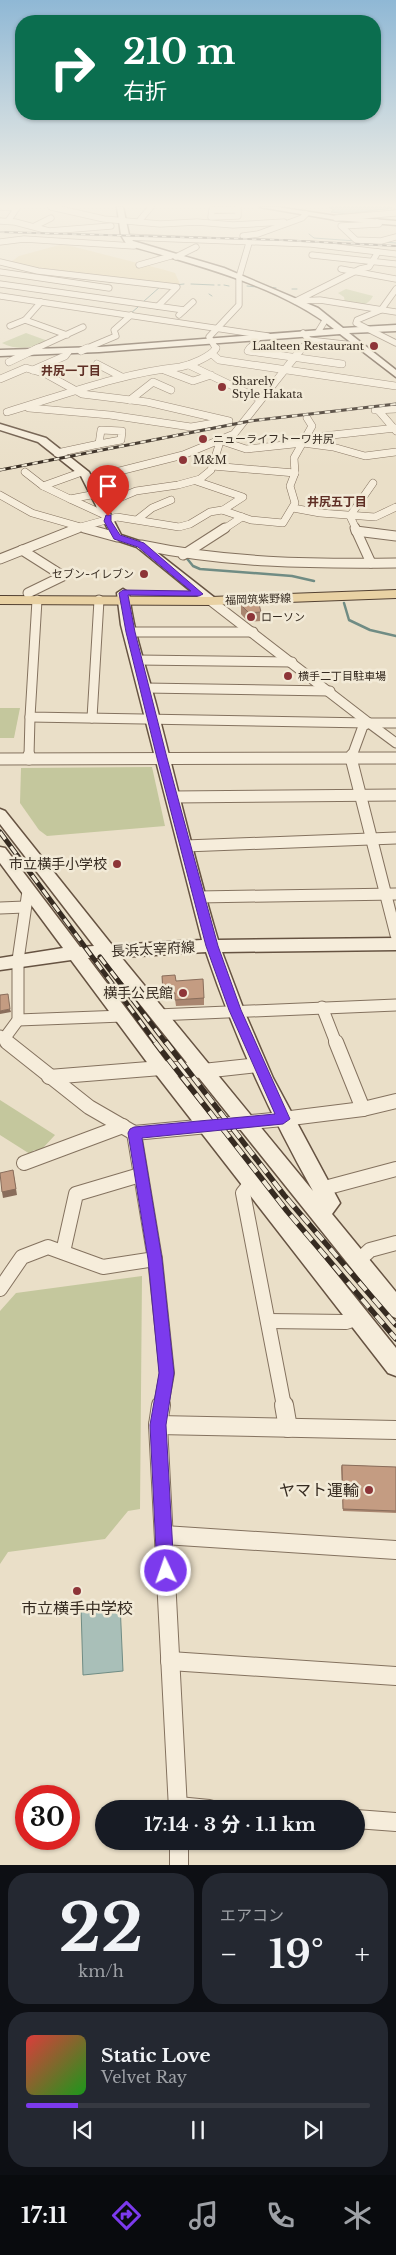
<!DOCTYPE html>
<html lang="ja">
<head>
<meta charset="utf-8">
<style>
  :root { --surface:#171b24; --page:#242831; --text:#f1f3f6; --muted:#9ea1a6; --line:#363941; --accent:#7c3aed }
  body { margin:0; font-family:"Libre Baskerville","Noto Sans JP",serif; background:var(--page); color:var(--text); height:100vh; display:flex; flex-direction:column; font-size:19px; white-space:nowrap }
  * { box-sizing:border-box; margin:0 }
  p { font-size:16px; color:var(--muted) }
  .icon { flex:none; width:28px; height:28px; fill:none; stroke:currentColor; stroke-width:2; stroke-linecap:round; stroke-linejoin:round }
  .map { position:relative; height:1865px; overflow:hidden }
  .side { display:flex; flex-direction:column; gap:8px; padding:8px; background:#0d0f14; flex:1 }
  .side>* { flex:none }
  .guide { position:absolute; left:15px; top:15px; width:366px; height:105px; border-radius:20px; box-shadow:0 1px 4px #0004; background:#0b6e4f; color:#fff; overflow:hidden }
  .speed { position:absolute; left:15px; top:1785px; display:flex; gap:10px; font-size:25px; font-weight:700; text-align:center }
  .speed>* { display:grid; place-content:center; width:65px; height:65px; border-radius:50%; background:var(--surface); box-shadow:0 1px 4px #0004; line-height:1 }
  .speed .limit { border:8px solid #d22; background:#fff; color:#111 }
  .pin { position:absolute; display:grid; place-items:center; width:42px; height:42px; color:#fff; margin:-51px -21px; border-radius:50% 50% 50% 0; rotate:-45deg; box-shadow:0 0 5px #0007 }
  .pin .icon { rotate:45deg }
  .me { position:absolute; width:55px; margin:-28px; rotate:357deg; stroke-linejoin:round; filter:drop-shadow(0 0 4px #0008) }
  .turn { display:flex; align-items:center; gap:18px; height:105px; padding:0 25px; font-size:22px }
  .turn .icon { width:65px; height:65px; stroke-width:2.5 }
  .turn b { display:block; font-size:35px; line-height:42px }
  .big { font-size:38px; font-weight:700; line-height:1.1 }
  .side .tile { flex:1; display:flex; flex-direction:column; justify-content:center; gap:8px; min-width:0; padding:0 18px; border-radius:20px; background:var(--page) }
  .side .dial { align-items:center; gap:0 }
  .dial b { font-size:65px; line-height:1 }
  .song { display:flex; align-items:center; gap:15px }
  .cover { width:60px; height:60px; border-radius:8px; background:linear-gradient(135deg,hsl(0 70% 55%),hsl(120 70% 35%)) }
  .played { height:5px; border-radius:2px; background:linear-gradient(90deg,var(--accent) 15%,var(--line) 15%) }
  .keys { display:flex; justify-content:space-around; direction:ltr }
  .heat { display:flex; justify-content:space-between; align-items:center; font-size:28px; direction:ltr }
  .side .tiles { flex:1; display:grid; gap:8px; grid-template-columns:1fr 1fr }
  .tile:last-child { grid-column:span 2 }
  .trip { position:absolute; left:95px; top:1800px; width:270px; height:50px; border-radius:25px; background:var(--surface); box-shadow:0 1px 4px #0004; font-weight:700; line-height:50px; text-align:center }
  .tab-bar { display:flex; height:80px; justify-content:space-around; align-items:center; background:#090b0e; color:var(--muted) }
  .tab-bar .icon { width:35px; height:35px }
  .tab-bar .current { color:var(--accent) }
  .tab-bar b { font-size:22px; color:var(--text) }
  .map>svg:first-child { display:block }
  .green { fill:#c4c79d }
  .sand { fill:#e3d2a8 }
  .water { fill:#a9bfb8; stroke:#708c84 }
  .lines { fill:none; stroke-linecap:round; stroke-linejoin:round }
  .stream-far1 { stroke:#708c84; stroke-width:1 }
  .stream { stroke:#708c84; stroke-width:2.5 }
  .street-far5-casing { stroke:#84725f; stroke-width:7 }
  .street-far4-casing { stroke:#84725f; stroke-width:8 }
  .street-far3-casing { stroke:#84725f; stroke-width:11 }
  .street-far2-casing { stroke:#84725f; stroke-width:13 }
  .street-far1-casing { stroke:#84725f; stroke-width:16 }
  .street-casing { stroke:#84725f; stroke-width:20 }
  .secondary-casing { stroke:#665342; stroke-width:3 }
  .primary-casing { stroke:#534132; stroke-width:2 }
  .street-far5 { stroke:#f6eddb; stroke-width:5.5 }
  .street-far4 { stroke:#f6eddb; stroke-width:7 }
  .street-far3 { stroke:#f6eddb; stroke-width:9 }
  .street-far2 { stroke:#f6eddb; stroke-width:11 }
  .street-far1 { stroke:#f6eddb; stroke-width:14 }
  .street { stroke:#f6eddb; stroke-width:18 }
  .secondary { fill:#f6eddb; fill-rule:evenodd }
  .primary { fill:#e9d2a4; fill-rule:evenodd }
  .rail-far3-casing { stroke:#362b21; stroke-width:2 }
  .rail-far2-casing { stroke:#362b21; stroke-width:3 }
  .rail-far1-casing { stroke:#362b21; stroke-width:5 }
  .rail-casing { stroke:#362b21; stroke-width:5.5 }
  .rail-far3 { stroke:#f2ead7; stroke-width:1; stroke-dasharray:4.5; stroke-linecap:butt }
  .rail-far2 { stroke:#f2ead7; stroke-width:2; stroke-dasharray:5.5; stroke-linecap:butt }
  .rail-far1 { stroke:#f2ead7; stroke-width:3; stroke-dasharray:9; stroke-linecap:butt }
  .rail { stroke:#f2ead7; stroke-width:4; stroke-dasharray:11; stroke-linecap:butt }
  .wall { fill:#a98670 }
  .shaded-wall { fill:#896d5b }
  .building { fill:#c49c82; stroke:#896d5b }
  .route { fill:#7c3aed; stroke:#51269a }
  .poi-dot { fill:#8d3538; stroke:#f2ead7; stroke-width:2 }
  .labels { text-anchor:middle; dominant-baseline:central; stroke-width:5; stroke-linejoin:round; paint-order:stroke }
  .far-poi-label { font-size:11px; fill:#362b21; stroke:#f2ead7; text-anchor:start }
  .far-street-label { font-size:11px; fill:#362b21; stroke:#f2ead7 }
  .far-neighbourhood-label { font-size:12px; font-weight:bold; fill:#5f2f25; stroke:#f2ead7 }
  .poi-label { font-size:14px; fill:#362b21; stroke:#f2ead7; text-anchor:end }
  .street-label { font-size:14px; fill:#362b21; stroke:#f2ead7 }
  .near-poi-label { font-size:16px; fill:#362b21; stroke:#f2ead7; text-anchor:end }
</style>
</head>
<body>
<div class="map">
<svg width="396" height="1865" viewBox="0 0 396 1865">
  <rect width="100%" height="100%" fill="#eadfc8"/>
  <g class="green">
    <path d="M346 289 373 296C367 308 357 305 345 303L344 297 338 293Z"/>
    <path d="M26 333 48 341C32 348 18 351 2 343Z"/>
    <path d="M0 708H20L14 738H0Z"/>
    <path d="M152 767 165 826 47 836 39 830 20 803 21 768Z"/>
    <path d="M0 1100 55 1135 41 1150H34L30 1154 0 1135Z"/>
    <path d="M142 1276 140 1509 128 1511 105 1539 8 1552 0 1564V1311L16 1293Z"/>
  </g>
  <path class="sand" d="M63 244 165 270 175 273 180 284 172 285 29 268 11 262 19 256Z"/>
  <g class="water">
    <path d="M329 207H391L392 208 347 214 331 212 334 210Z"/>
    <path d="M120 1603 123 1671 83 1675 81 1607Z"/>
  </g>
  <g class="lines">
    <g class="stream-far1">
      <path d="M309 234 314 238 356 241"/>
      <path d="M383 242 396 243"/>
      <path d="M191 284 214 285"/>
      <path d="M175 285 184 284"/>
      <path d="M218 285H220"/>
      <path d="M224 285 229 286"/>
      <path d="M247 286 257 287"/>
      <path d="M268 287 276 288"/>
      <path d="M292 289H297"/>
      <path d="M209 294 212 296"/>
      <path d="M143 302 161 286"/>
      <path d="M130 314 138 307"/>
    </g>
    <g class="stream">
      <path d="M185 556 193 566 200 569 292 576 314 581"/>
      <path d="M344 603 349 620 370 630 396 636"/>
    </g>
    <g class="street-far5-casing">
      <g id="street-far5">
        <path d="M0 207 17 208 8 221"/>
        <path d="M51 207 104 219 160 224 197 222 233 225 284 222"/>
        <path d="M236 210H212L211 217 238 216V207"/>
        <path d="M336 218 396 213"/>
        <path d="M140 220 151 207"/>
        <path d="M0 221 15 222 49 231 111 226"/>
        <path d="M377 222 379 224 341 226 356 240 381 241 396 237"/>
        <path d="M35 226 51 218"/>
        <path d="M243 236 258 234 302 218 306 214"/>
        <path d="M126 237 311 244 396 254"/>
        <path d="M0 242 24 239 134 246"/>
        <path d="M378 252 369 267 360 269 296 301 320 300 396 312"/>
        <path d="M312 255 396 264"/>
        <path d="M176 257 196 247"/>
        <path d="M0 262 38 271 177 287 158 306"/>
        <path d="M139 265 171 256"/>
        <path d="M341 269 396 279"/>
        <path d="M0 272 109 288"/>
        <path d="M0 284 184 310"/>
        <path d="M396 289 381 310 357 320 356 323 396 343"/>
        <path d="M0 296 268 336"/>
        <path d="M179 315 193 302"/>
        <path d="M25 320 67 335"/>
        <path d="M10 326 25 320 41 302"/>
        <path d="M318 332 326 319"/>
        <path d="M309 340 362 346"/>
        <path d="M35 349 83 327"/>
        <path d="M85 349 116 336 114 330 131 315"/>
        <path d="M216 349 209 337 239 305V277L249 243"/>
        <path d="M249 349 259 337"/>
        <path d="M301 349 309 340 303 333"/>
      </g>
    </g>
    <g class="street-far4-casing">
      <g id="street-far4">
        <path d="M250 348 248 351 342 364"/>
        <path d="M81 351 87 348"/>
        <path d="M212 354 219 360 396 386"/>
        <path d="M9 362 38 348"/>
        <path d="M97 364 122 377"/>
        <path d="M189 365 260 399"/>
        <path d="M33 370 65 356 68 352"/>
        <path d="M164 370 193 381 211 375"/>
        <path d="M0 379 26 368 46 374 82 394 147 402 229 421"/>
        <path d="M130 400 153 382 171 390"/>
        <path d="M29 408 110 415 191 427 226 421"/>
        <path d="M375 410 396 409"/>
        <path d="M378 410 396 431"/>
        <path d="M7 412C64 395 121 373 180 367 190 365 211 357 216 348"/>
        <path d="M101 430 122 431 121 440 99 444Z"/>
        <path d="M305 438 396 428"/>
        <path d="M222 441 246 449 303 443 333 447 365 456 396 452"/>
        <path d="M57 453 99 444"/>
        <path d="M212 466 295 473"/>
        <path d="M25 472 43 486 70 499 96 494"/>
        <path d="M88 479 183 455 234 434 302 348"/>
        <path d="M196 481 243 497 223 510"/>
        <path d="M43 486 82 472"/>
        <path d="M0 495 32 513 88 529"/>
        <path d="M70 499 107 516"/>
        <path d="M100 506 136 491 178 485 200 479 211 470 219 445 217 443"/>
        <path d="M293 508 320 513 375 517 396 507"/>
        <path d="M138 519 152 508 171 500"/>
        <path d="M73 529 117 517 179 527 190 524 210 512 222 510 251 520 283 523 295 503 290 486 295 473 294 458 312 426 307 418"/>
        <path d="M224 529 242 517"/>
        <path d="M356 529 350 516 373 483"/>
      </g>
    </g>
    <g class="street-far3-casing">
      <g id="street-far3">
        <path d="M84 528 117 537"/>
        <path d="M355 528 371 563"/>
        <path d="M356 531 396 536"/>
        <path d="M141 545C226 563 310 564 396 563"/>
        <path d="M22 550 63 576 28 593"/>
        <path d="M183 555 225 528"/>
        <path d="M0 559 78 528"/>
        <path d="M37 600 30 717 369 723 396 743"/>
        <path d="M211 601 369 723"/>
        <path d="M130 632H253"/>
        <path d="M138 660 292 662"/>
        <path d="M145 688 330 691"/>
        <path d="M92 718 99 600"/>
        <path d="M29 756 30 717"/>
        <path d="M352 756 363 726 369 723H396"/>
      </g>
    </g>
    <g class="street-far2-casing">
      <g id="street-far2">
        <path d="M352 755 351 758 396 935"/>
        <path d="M0 759 396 758"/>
        <path d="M29 759V755"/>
        <path d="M173 797 396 795"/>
        <path d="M185 846 396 838"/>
        <path d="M198 897 396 894"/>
        <path d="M0 908 25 907"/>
        <path d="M322 1007 336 1043"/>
        <path d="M157 1015 396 1005"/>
        <path d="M18 1020 123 1016"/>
        <path d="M0 1036 9 1043"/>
        <path d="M4 1039 18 1020V960L28 891"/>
      </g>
    </g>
    <g class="street-far1-casing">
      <g id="street-far1">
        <path d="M7 1042 89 1107 134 1133 283 1119 363 1109 396 1101"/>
        <path d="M336 1042 363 1109"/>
        <path d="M49 1077 161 1068 203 1071 258 1065"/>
        <path d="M134 1133 155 1259 167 1373 161 1406"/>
        <path d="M24 1163 123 1126"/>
        <path d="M251 1183 243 1193 284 1406"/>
        <path d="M321 1189 396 1169"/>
        <path d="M63 1252 76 1194 140 1175"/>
        <path d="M358 1261 370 1250 396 1243"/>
        <path d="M0 1289 22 1257 48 1247 103 1267 155 1259"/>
        <path d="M268 1321 346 1322 358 1318"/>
      </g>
    </g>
    <g class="street-casing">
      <g id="street">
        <path d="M161 1405 158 1425 178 1809"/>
        <path d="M284 1405 288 1428"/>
        <path d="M158 1425 396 1430"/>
        <path d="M164 1535 396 1550"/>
        <path d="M170 1661 396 1676"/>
        <path d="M178 1806 209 1809"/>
        <path d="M356 1819 396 1822"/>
        <path d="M179 1841V1865"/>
      </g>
    </g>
    <g class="secondary-casing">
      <g id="secondary">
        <path d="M117 207H123L129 235 133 241 224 268 318 308 343 328 396 325V331L349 333 396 370V377L340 334 99 352 0 356V350L99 347 334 329C280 286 193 264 127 245L121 235Z"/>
        <path d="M260 207H277L336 216 396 221V225L336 220Z"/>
        <path d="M0 424 46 438 89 472 121 535 145 543 215 598 217 601 215 604H207L137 547 113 539 81 476 38 442 0 430Z"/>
        <path d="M123 589 129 593C133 633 147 669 157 708 177 785 195 863 218 940L396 938V950L222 952 245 1013 273 1078 340 1203 332 1214 396 1292V1318L389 1315 103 958H88L167 1063 396 1348V1376L388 1373 155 1073 71 960 0 970V958L63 948 0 863V847L5 848 80 947 94 946 0 824V809L5 811 112 945 202 940 121 625 117 593ZM206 952C234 1035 270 1115 313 1191L121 957Z"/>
      </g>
    </g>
    <g class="primary-casing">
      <path id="primary" d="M396 590V598L211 605 0 604V596L211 597Z"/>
    </g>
    <use href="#street-far5" class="street-far5"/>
    <use href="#street-far4" class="street-far4"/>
    <use href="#street-far3" class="street-far3"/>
    <use href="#street-far2" class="street-far2"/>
    <use href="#street-far1" class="street-far1"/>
    <use href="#street" class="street"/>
    <use href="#secondary" class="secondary"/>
    <use href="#primary" class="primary"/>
    <g class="rail-far3-casing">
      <path id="rail-far3" d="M0 232 281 240 396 246"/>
    </g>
    <g class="rail-far2-casing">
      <path id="rail-far2" d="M0 470 250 421 396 404"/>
    </g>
    <g class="rail-far1-casing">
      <g id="rail-far1">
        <path d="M0 832 156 1043"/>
        <path d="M100 957 166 1043"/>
      </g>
    </g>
    <g class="rail-casing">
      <g id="rail">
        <path d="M155 1042 287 1211 396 1339"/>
        <path d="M166 1042 284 1195 396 1325"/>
      </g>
    </g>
    <use href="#rail-far3" class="rail-far3"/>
    <use href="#rail-far2" class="rail-far2"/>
    <use href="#rail-far1" class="rail-far1"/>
    <use href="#rail" class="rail"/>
  </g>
  <g class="wall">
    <path d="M241 605 261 612V621L248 622 241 614Z"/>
    <path d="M162 976 176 981 204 998V1005L176 1006 175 999H163Z"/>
    <path d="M342 1465 396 1467V1513L343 1511 341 1467Z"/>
  </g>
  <g class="shaded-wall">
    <path d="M10 1009 11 1012 0 1014V1011Z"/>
    <path d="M13 1170 17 1195 3 1198 2 1192Z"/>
  </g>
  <g class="building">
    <path d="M259 604 261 612 249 613 241 605Z"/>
    <path d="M175 975 176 981 203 979 204 998 175 1000V993H163L162 976Z"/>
    <path d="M8 994 10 1009 0 1011V995Z"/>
    <path d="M13 1170 16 1189 2 1192 0 1173Z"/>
    <path d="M342 1465 396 1467V1511L343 1509Z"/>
  </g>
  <linearGradient id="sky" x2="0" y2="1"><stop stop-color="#8fb8d5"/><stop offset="0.44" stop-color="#f6f1e6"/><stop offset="1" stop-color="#f6f1e6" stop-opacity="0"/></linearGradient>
  <rect width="396" height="468" fill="url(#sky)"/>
  <path class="route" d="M106 515H111V521L120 535 144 543 203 594 199 596 128 595 135 632 167 758 218 946 241 1010 290 1119 283 1124 142 1138 162 1259 174 1373 166 1425 174 1571 172 1577 166 1580 160 1577 157 1571 150 1425 159 1373 148 1259 128 1133 130 1129 134 1127 275 1114 229 1010 206 946 157 758 126 632 119 593 123 590 191 591 138 547 114 539 104 521Z"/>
  <g class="poi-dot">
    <circle cx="374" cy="346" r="5"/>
    <circle cx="222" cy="387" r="5"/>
    <circle cx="203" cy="439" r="5"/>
    <circle cx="183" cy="460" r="5"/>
    <circle cx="144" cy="574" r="5"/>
    <circle cx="251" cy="617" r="5"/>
    <circle cx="288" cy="676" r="5"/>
    <circle cx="117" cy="864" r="5"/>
    <circle cx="183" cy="993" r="5"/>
    <circle cx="369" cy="1490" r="5"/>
    <circle cx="77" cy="1591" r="5"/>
  </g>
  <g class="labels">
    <g class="far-poi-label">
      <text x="364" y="346" text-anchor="end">Laalteen Restaurant</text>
      <text x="232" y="381">Sharely<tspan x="232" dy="13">Style Hakata</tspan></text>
      <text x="213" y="439">ニューライフトーワ井尻</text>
      <text x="193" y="460">M&amp;M</text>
      <text x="134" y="574" text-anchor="end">セブン-イレブン</text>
      <text x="261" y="617">ローソン</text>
      <text x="298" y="676">横手二丁目駐車場</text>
    </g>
    <g class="far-street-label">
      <text transform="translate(258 599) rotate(-2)">福岡筑紫野線</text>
    </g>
    <g class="far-neighbourhood-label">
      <text x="71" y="370">井尻一丁目</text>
      <text x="337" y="501">井尻五丁目</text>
    </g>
    <g class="poi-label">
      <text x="107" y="864">市立横手小学校</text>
      <text x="173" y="993">横手公民館</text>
    </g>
    <g class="street-label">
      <text transform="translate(153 949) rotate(-3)">長浜太宰府線</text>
    </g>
    <g class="near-poi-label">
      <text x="359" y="1490">ヤマト運輸</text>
      <text x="77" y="1608" text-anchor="middle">市立横手中学校</text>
    </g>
  </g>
</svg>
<div class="speed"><div class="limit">30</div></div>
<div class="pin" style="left:108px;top:516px;background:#d93025"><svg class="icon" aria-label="arrive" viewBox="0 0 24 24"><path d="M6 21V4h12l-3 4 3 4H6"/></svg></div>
<svg class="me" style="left:166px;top:1571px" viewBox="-20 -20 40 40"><circle r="17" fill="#7c3aed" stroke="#fff" stroke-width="3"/><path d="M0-11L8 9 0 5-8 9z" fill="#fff"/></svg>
<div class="trip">17:14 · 3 分 · 1.1 km</div>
<div class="guide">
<div class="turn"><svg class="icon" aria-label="right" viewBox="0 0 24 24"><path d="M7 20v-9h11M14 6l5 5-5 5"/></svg><div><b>210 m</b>右折</div></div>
</div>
</div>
<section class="side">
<div class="tiles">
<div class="tile dial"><b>22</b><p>km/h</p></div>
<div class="tile"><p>エアコン</p>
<div class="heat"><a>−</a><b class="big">19°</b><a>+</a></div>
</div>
<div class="tile">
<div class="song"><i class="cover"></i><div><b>Static Love</b><p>Velvet Ray</p></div></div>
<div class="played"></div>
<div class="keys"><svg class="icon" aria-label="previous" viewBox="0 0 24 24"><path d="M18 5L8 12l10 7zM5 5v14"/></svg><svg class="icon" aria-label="pause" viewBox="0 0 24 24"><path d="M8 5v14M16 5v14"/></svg><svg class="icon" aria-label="next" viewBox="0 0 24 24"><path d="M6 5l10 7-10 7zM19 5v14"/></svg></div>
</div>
</div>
</section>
<nav class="tab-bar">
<b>17:11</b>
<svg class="icon current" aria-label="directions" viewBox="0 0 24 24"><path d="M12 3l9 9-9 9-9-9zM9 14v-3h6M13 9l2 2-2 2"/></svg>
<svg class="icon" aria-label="music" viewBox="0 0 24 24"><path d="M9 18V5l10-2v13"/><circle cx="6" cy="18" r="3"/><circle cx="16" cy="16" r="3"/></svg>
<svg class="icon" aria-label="phone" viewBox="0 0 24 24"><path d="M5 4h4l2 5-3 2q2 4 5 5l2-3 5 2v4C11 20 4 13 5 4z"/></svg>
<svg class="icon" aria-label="climate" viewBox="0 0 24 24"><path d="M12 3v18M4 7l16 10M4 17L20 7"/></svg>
</nav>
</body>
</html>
